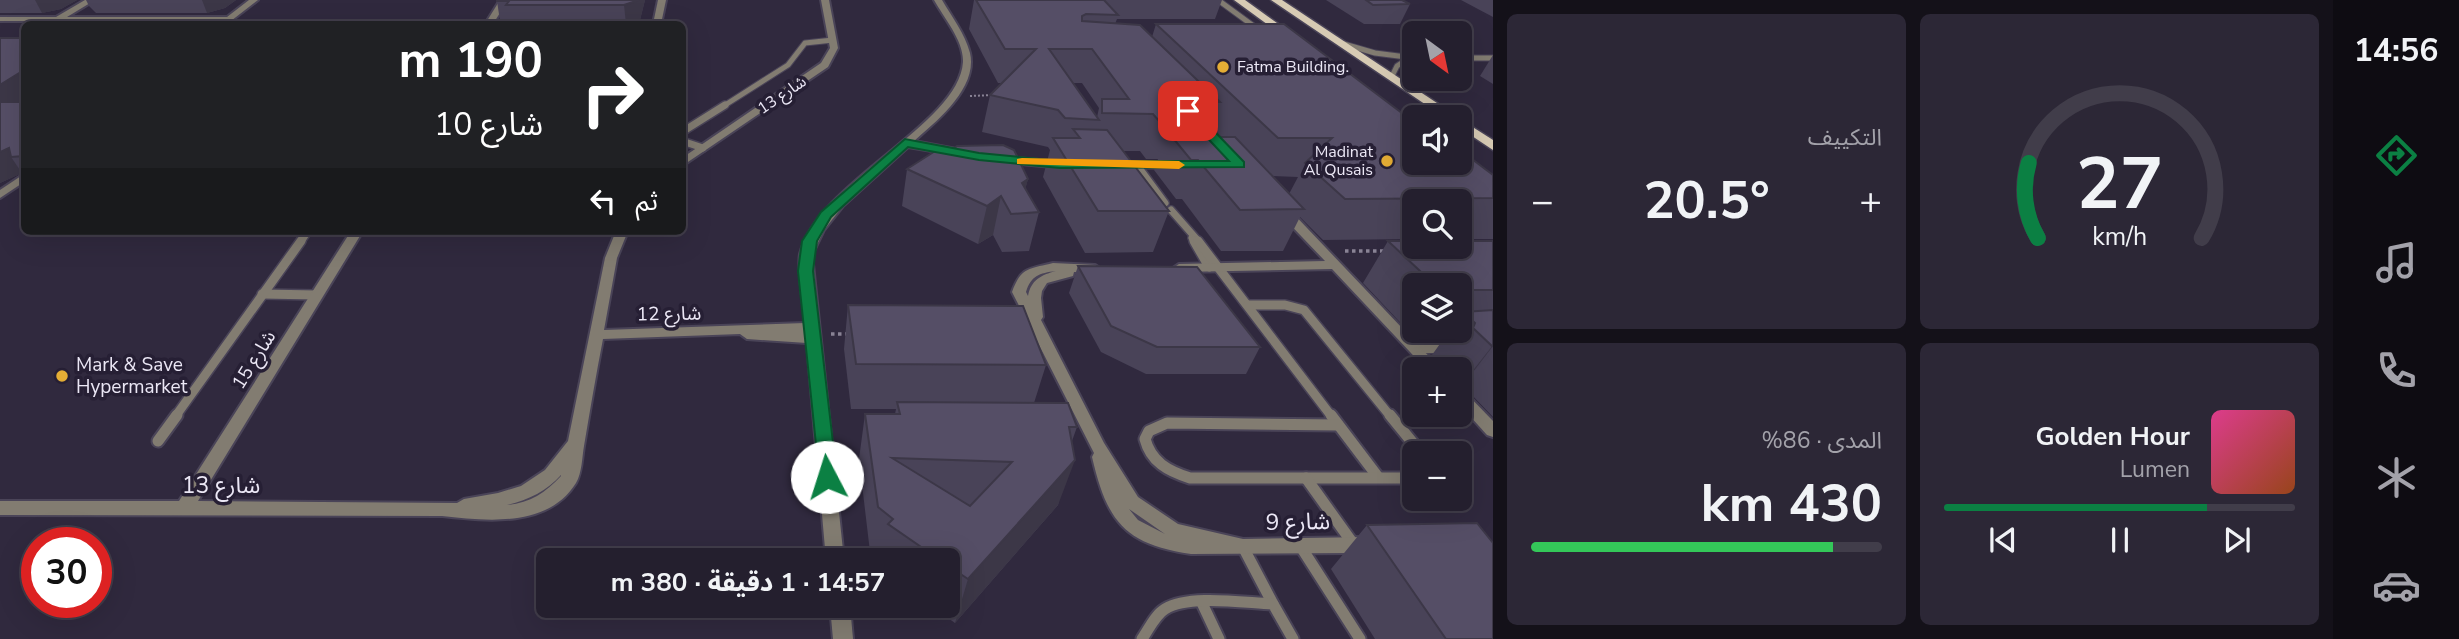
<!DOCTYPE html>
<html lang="ar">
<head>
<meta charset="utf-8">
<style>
  :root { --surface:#241f2e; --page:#2c2736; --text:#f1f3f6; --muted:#a3a2aa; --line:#413d4a; --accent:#0b8043 }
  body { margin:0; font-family:"Nunito Sans","Noto Sans Arabic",sans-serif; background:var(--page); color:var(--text); direction:rtl; height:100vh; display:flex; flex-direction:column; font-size:26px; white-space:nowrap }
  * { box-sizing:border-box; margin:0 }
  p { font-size:23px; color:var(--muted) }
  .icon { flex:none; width:38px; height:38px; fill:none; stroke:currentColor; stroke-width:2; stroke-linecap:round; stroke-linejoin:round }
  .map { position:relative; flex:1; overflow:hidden; direction:ltr }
  .drawer { display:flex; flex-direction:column; gap:14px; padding:14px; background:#141119; width:840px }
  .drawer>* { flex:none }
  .top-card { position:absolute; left:21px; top:21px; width:665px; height:214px; border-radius:10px; box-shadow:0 7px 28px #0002,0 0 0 2px var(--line); direction:rtl; background:#202124; color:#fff; overflow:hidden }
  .needle { width:46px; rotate:147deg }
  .controls { position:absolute; left:1402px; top:21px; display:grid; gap:14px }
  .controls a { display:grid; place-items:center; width:70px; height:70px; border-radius:10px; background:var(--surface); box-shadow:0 7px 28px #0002,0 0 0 2px var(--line); font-size:35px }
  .speed { position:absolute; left:21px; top:527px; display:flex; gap:14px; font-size:35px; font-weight:700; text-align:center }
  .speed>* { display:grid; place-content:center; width:91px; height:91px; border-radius:50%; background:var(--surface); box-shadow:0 7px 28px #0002,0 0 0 2px var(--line); line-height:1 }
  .speed .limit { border:10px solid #d22; background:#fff; color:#111 }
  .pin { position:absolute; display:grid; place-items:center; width:60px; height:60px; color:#fff; margin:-30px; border-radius:14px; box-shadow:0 4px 10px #0006 }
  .me { position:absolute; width:77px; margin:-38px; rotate:355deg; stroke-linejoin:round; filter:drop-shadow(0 0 5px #0008) }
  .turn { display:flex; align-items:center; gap:24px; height:147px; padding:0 28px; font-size:32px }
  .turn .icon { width:91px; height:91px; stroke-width:2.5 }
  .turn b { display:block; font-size:49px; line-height:60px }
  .then { display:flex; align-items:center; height:66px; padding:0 28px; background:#0003; gap:14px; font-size:26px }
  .big { font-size:52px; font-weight:700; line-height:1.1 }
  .drawer .tile { flex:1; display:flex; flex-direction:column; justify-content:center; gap:10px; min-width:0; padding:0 24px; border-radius:10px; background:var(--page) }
  .drawer .dial { align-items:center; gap:0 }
  .dial svg { height:182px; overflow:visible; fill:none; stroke:var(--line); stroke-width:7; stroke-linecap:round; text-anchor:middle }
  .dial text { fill:var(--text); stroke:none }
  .song { display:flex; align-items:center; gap:21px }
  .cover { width:84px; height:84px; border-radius:10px; background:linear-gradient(135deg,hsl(330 70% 55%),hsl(20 70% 35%)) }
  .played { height:7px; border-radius:4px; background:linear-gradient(90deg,var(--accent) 75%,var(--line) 75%) }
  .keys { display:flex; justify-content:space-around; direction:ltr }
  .heat { display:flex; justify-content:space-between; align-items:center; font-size:38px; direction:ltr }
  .charge { height:10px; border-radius:5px; background:linear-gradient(90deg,#34c759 86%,var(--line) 0) }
  .drawer .tiles { flex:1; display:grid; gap:14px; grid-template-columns:repeat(2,1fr) }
  .trip { position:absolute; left:536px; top:548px; width:424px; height:70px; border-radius:10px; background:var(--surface); box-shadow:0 7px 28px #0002,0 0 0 2px var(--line); font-weight:700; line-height:70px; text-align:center; direction:rtl }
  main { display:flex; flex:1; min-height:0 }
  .menu { display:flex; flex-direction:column; width:126px; justify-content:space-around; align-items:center; background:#0e0c12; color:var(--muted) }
  .menu .icon { width:49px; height:49px }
  .menu .selected { color:var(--accent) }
  .menu b { font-size:32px; color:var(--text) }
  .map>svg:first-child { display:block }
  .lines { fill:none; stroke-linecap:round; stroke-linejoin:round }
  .lane-far3-casing { stroke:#4a4458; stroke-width:7 }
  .lane-far2-casing { stroke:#4a4458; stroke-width:10 }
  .lane-far1-casing { stroke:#4a4458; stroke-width:12 }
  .lane-casing { stroke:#4a4458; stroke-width:15 }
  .street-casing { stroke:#4a4458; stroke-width:4 }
  .primary-casing { stroke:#4a4458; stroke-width:3 }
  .path-far1 { stroke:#898395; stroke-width:2; stroke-dasharray:2 2; stroke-linecap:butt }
  .path { stroke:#898395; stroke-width:3.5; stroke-dasharray:3.5 3.5; stroke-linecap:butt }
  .lane-far3 { stroke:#827c71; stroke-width:5 }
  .lane-far2 { stroke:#827c71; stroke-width:7 }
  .lane-far1 { stroke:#827c71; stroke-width:9 }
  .lane { stroke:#827c71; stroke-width:11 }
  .street { fill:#827c71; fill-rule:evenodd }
  .primary { fill:#d7cbb4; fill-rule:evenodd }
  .wall { fill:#494358; fill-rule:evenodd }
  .shaded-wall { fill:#3c3747 }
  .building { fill:#554e66; stroke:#3c3747; stroke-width:2; fill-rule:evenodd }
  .route { fill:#0b8043; stroke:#07532c; stroke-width:2 }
  .slow { fill:#f59e0b }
  .poi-dot { fill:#e4ad35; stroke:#261f34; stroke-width:2.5 }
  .labels { text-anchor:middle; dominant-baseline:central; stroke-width:7; stroke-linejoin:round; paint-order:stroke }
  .far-poi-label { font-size:16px; fill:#ebe7f5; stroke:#261f34; text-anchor:start }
  .far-street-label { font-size:16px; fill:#ebe7f5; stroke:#261f34 }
  .street-label { font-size:19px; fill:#ebe7f5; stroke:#261f34 }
  .poi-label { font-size:19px; fill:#ebe7f5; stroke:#261f34; text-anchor:start }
  .near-street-label { font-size:23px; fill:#ebe7f5; stroke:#261f34 }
</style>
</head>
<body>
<main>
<nav class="menu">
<b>14:56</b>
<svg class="icon selected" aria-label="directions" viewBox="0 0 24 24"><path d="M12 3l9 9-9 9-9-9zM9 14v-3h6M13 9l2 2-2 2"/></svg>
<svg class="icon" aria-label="music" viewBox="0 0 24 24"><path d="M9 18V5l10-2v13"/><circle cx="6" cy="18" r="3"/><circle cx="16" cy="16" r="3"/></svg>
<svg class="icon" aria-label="phone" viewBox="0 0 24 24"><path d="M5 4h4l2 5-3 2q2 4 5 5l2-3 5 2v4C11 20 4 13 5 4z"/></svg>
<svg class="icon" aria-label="climate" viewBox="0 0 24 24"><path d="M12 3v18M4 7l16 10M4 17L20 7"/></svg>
<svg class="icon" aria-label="car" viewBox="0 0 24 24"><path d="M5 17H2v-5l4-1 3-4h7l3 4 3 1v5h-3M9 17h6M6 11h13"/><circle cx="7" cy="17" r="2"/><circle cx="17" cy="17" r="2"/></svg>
</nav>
<section class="drawer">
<div class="tiles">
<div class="tile dial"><svg viewBox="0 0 100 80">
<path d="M14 69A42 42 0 1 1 86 69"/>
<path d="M14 69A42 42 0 0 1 10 36" stroke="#0b8043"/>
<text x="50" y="56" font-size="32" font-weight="700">27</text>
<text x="50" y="72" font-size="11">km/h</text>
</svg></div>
<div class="tile"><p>التكييف</p>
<div class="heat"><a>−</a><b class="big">20.5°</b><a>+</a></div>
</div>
<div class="tile">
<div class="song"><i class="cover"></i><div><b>Golden Hour</b><p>Lumen</p></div></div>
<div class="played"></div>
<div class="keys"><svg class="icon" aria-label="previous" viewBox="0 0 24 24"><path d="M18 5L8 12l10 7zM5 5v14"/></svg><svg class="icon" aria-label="pause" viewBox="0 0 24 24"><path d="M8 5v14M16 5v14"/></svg><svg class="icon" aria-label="next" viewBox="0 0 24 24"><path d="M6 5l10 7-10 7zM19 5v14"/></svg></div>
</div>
<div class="tile"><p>المدى · 86%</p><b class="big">430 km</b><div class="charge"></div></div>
</div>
</section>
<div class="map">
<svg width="1493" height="639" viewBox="0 0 1493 639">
  <rect width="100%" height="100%" fill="#30293e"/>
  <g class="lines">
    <g class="lane-far3-casing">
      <g id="lane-far3">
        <path d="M1218 0 1259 30"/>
        <path d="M1344 44 1375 53 1414 58"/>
        <path d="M1460 58H1493"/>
        <path d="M1392 76 1397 66 1409 58"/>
        <path d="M722 107 788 65 805 43 833 40"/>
      </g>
    </g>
    <g class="lane-far2-casing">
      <g id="lane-far2">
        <path d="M682 132 725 105"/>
        <path d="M682 141 703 148"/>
        <path d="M1137 165 1165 203"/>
        <path d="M1171 210 1200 243"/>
        <path d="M1192 238 1195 243"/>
        <path d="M300 243 308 231"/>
      </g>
    </g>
    <g class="lane-far1-casing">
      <g id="lane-far1">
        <path d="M1194 241 1209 267"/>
        <path d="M1198 241 1332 417"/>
        <path d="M262 294 317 295"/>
        <path d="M1248 305H1285L1304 310 1391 417"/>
        <path d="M1408 341 1453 340"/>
        <path d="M1415 349 1448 348"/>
        <path d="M175 417 301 241"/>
      </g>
    </g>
    <g class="lane-casing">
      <g id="lane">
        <path d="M1331 415 1378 477"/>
        <path d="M1390 415 1421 453"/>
        <path d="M1338 425 1167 423 1149 431 1145 439C1151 462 1168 471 1190 478H1414"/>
        <path d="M158 441 177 415"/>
        <path d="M1306 478 1354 545"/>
        <path d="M1243 547 1273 604"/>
        <path d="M1301 547 1360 639"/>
        <path d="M1202 603 1219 639"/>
        <path d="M1142 639C1149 629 1155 615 1165 609 1189 594 1245 603 1273 604L1293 639"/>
      </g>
    </g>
    <g class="street-casing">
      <g id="street">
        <path d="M85 0H95L67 17H227L249 0H258L227 24H221V21H0V17H56Z"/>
        <path d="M500 0H508L493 24H485Z"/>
        <path d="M658 0H666L661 24H653Z"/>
        <path d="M821 0H829L838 48 828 67 682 166V158L821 63 830 48Z"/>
        <path d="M934 0H942C952 17 965 34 970 53 978 88 937 121 914 141L956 149 961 152 956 155 908 147 843 206 824 230 812 255 844 560H826L807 343 747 339 740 334 603 339C596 375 590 410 584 446 582 457 582 473 576 483 548 528 487 521 442 516L0 515V501H179L351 231H363L198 501 457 503 464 499 498 493 521 486 545 470 568 441 605 258 616 231H628L617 258 604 330 805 323C804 307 797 267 800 254 818 182 959 125 963 62 964 41 944 18 934 0ZM561 475V476C545 493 530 503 507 505 528 500 547 491 561 475Z"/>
        <path d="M1191 116H1199L1231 149V153H1223L1191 120Z"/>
        <path d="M1003 157 1063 162 1068 165 1063 168 999 162V158Z"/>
        <path d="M1115 162H1175L1180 165 1175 168 1111 167 1110 165Z"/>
        <path d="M24 174V182L0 198V190Z"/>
        <path d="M1284 207 1288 208 1441 369H1426L1332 269 1179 272 1173 268 1179 264 1325 261 1280 214V208Z"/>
        <path d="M1053 263 1095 265 1101 269 1095 273 1074 272 1073 276 1047 283 1042 291 1041 298 1043 317 1041 320 1104 443 1138 497 1178 524 1243 539 1369 537 1376 539 1378 545 1376 551 1353 553 1191 554C1124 544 1107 521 1092 457L1094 453 1012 292C1021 267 1029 269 1053 263ZM1056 271C1041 275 1031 280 1028 296L1026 292C1031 276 1039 273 1056 271ZM1129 509 1165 534 1138 520Z"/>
        <path d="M1460 390 1465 392 1493 421V437L1487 435 1460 405Z"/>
        <path d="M830 606H850L853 639H833Z"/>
      </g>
    </g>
    <g class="primary-casing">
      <g id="primary">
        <path d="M1234 0H1245L1295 36 1286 38Z"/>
        <path d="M1271 0H1282L1458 117H1444Z"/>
        <path d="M1460 119 1493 140V150L1460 128Z"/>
      </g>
    </g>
    <path class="path-far1" d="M970 96 993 95"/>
    <g class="path">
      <path d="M1345 251H1386"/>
      <path d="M831 334H847"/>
    </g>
    <use href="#lane-far3" class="lane-far3"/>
    <use href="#lane-far2" class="lane-far2"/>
    <use href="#lane-far1" class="lane-far1"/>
    <use href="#lane" class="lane"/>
    <use href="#street" class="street"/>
    <use href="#primary" class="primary"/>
  </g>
  <g class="wall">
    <path d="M0 0H77L61 9 42 13H0Z"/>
    <path d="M86 0H236L225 8 207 13H96L89 6Z"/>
    <path d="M497 0H645L640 20 626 24H510L509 20 500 21 497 1Z"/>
    <path d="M974 0H1222L1215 19H1117L1115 24 1152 37 1156 24 1493 198V239H1460V201H1414V239L1323 240 1300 217 1283 251H1221L1182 199H1176L1154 170 1158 159H1146L1140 151H1123L1169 211 1153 252 1085 253 1043 177 1050 150 1048 147 982 132 990 95 1002 83H998L969 29ZM1073 83H1082L1099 108 1097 117ZM1211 125 1222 137H1210L1207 135ZM1272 176 1298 177 1289 194Z"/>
    <path d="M1326 0H1402L1410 4 1400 24H1364Z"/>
    <path d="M1461 0H1493V17Z"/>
    <path d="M0 38 24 100 21 102H24V177L22 173 0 183Z"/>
    <path d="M1493 55V84L1480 76Z"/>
    <path d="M907 169 1028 179 1025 189 1039 212 1029 251 1002 252 993 235 978 244 902 206Z"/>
    <path d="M1388 241H1493V417L1467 390 1461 388 1460 389V369H1442L1443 367 1432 355 1447 334H1411L1363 283ZM1414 285H1460V331H1414Z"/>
    <path d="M1078 266 1260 347 1246 374H1146L1101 352 1069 293Z"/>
    <path d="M848 305 1046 365 1034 403 1077 427 1072 441 1058 505 955 623 931 606H947V560H881L870 552 859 459 865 414H895L896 409H851L844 349Z"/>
    <path d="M1367 525 1493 639H1375L1331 569Z"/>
  </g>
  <g class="shaded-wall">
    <path d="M35 0H77L61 9 42 13Z"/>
    <path d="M202 0H236L225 8 207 13Z"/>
    <path d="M639 0H645L640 20 626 24 624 5Z"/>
    <path d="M24 70V100L0 116V85Z"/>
    <path d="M9 148 11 157 22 173 0 183V152Z"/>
    <path d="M1028 179 1019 213 1022 183Z"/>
    <path d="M1001 196 993 235 978 244 987 206Z"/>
    <path d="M1493 345V346L1460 389V387Z"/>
    <path d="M1075 460 1058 505 955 623 968 579Z"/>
  </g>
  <g class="building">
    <path d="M497 0H639L624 5H506L509 1H497Z"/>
    <path d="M976 0H1104L1118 15 1086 14 1082 16V21L1140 25 1220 102H1198L1203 107H1184L1196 122 1159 121 1153 114 1102 113V99H1129L1092 49H1049L1099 120 1065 118 1058 110 990 95 1036 49H1005Z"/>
    <path d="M1366 0H1402L1410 4 1373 5Z"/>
    <path d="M1156 24H1284L1402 113 1411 115 1415 117 1414 163H1460V150L1493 175V198L1345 199 1305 163 1332 138H1278Z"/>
    <path d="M0 38H24V70L0 85Z"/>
    <path d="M0 102H24V156L11 157 9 148 0 152Z"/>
    <path d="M1073 129 1107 130 1169 211H1098L1053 138H1080Z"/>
    <path d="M1168 132H1205L1210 137H1235L1304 209 1240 210 1198 160H1191Z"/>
    <path d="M1003 145 1014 150 1028 179 1022 183 1039 212 1011 214 1001 196 987 206 907 169 943 146 953 149 957 146Z"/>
    <path d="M1388 241H1414V247H1460V241H1493V290H1460V285H1435Z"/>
    <path d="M1078 266 1197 267 1260 347H1157L1111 326Z"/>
    <path d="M848 305 1023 306 1046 365 856 364Z"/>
    <path d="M1493 310V345L1492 346 1473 328 1475 323 1463 312Z"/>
    <path d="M897 402 1068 403 1077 427H1069L1075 460 968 579 947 565V560H940L888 524 893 519 878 507 865 414H900ZM892 458 1012 462 970 506Z"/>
    <path d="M1477 523 1493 543V639H1446L1367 525Z"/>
  </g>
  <path class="route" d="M1184 108H1192L1244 162V167L1060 168 979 160 908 147 831 217 817 241 813 271 837 477 834 483H820L798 271 802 241 821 212 905 139 979 153 1060 161H1229L1184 113Z"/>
  <path class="slow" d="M1022 158 1179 161 1185 165 1179 169 1017 164V159Z"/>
  <g class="poi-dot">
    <circle cx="1223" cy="67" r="7"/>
    <circle cx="1387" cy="161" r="7"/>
    <circle cx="62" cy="376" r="7"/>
  </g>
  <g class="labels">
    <g class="far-poi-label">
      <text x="1237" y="67">Fatma Building.</text>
      <text x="1373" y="152" text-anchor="end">Madinat<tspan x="1373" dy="18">Al Qusais</tspan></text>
    </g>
    <g class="far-street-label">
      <text transform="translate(782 95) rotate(-34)">شارع 13</text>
    </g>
    <g class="street-label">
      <text transform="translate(669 314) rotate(-1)">شارع 12</text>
      <text transform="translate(254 360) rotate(-58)">شارع 15</text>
    </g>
    <g class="poi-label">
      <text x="76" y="365">Mark &amp; Save<tspan x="76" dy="22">Hypermarket</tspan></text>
    </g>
    <g class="near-street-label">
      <text x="221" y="485">شارع 13</text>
      <text transform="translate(1298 522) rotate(-1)">شارع 9</text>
    </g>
  </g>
</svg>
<div class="controls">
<a><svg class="needle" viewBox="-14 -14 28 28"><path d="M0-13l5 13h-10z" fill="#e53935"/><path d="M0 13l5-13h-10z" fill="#a3a2aa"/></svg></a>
<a><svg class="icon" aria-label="sound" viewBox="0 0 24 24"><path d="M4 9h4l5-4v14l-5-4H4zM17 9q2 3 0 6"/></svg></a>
<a><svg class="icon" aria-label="search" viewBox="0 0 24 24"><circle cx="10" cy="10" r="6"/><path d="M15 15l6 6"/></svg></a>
<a><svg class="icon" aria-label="layers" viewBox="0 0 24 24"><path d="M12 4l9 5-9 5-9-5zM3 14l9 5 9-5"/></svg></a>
<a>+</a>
<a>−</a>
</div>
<div class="speed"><div class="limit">30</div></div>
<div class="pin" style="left:1188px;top:111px;background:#d93025"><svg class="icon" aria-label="arrive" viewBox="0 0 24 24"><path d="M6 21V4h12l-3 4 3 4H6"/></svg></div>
<svg class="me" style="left:827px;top:477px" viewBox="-20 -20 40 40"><circle r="19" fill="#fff"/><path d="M0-13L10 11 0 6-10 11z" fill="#0b8043"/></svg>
<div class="trip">14:57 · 1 دقيقة · 380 m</div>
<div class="top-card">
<div class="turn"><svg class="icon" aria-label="right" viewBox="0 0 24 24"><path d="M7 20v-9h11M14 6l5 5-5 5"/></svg><div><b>190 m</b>شارع 10</div></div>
<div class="then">ثم<svg class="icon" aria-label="left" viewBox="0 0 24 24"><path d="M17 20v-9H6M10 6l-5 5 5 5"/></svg></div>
</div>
</div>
</main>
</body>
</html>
